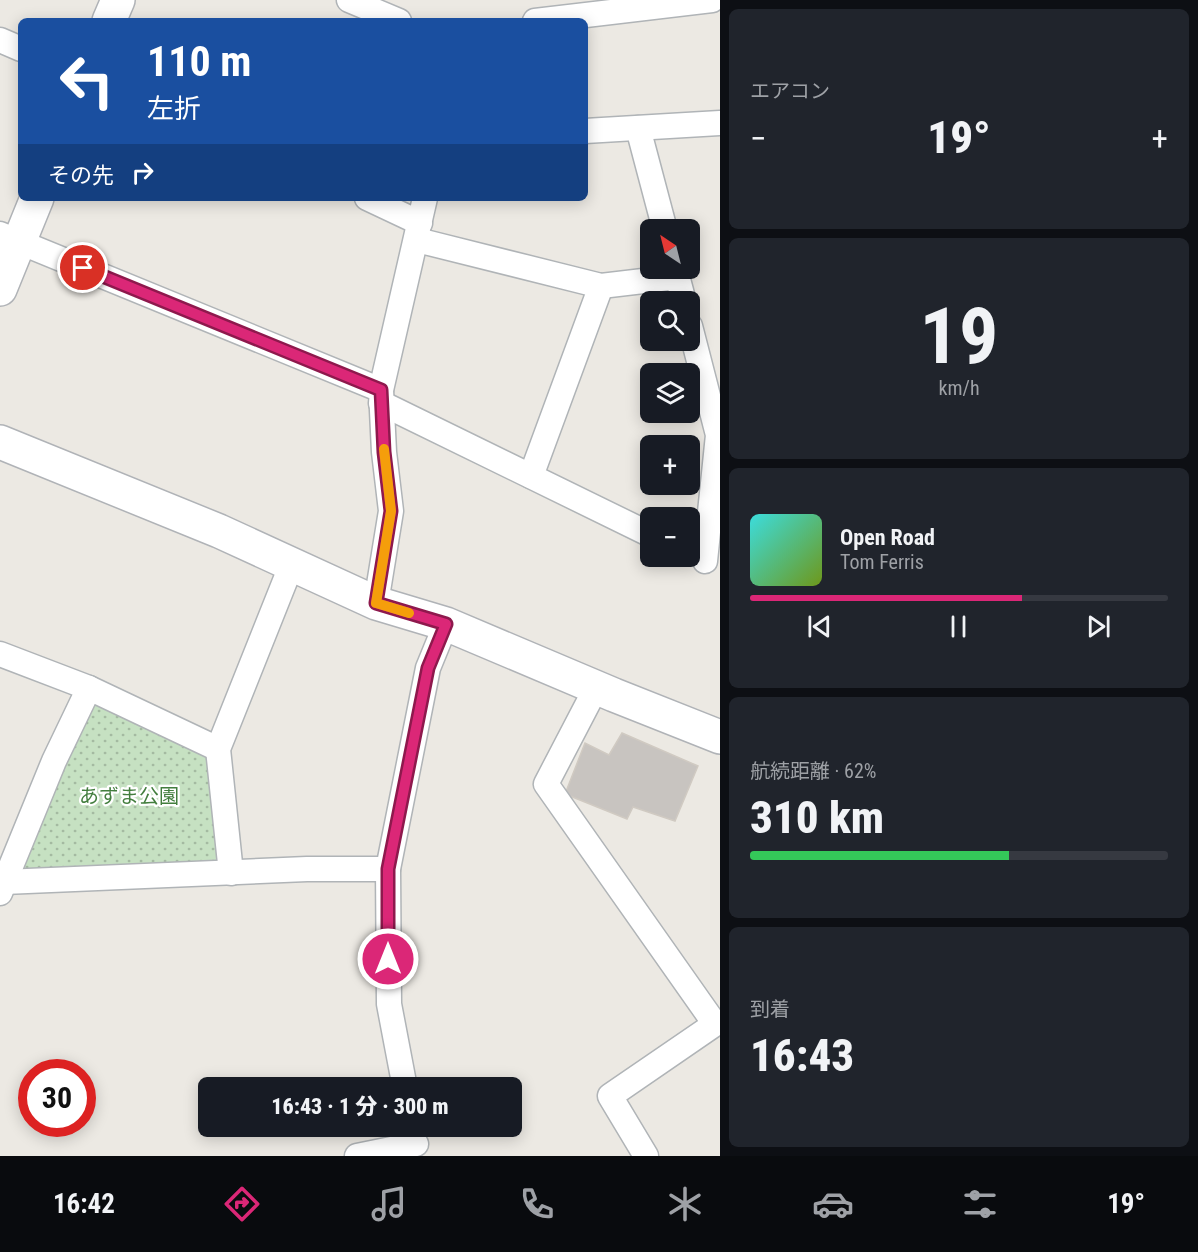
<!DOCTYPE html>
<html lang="ja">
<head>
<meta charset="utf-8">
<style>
  :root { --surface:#171b24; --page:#20242c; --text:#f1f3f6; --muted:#9ea1a6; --line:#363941; --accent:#db2777 }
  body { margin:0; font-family:"Roboto Condensed","Noto Sans JP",sans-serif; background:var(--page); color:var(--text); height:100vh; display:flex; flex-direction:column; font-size:22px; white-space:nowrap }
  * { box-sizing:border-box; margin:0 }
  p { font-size:20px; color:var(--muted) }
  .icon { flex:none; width:33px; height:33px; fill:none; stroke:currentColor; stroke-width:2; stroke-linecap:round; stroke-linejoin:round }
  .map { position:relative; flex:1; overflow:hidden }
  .panel { display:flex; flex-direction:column; gap:9px; padding:9px; background:#0d0f14; width:478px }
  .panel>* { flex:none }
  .top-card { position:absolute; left:18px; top:18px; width:570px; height:183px; border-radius:9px; box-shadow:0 3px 15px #0003; background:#1a4fa0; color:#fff; overflow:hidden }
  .needle { width:39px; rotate:325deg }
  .buttons { position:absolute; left:640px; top:219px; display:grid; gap:12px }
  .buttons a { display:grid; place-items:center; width:60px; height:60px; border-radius:9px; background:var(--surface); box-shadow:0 3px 15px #0003; font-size:30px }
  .speed { position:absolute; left:18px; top:1059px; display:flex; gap:12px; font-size:30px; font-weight:700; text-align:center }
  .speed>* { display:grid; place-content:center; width:78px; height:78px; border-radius:50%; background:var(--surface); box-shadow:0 3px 15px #0003; line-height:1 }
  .speed .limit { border:9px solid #d22; background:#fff; color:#111 }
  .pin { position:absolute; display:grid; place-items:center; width:51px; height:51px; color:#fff; margin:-26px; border:3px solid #fff; border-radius:50%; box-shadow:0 2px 6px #0007 }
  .me { position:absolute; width:66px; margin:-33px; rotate:0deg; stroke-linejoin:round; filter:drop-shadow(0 0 4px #0008) }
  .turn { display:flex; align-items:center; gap:21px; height:126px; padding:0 30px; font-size:27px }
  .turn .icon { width:78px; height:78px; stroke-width:2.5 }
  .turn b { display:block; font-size:42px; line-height:51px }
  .then { display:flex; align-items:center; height:57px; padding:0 30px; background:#0003; gap:12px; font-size:22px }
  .big { font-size:45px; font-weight:800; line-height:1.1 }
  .panel .tile { flex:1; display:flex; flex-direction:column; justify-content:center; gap:9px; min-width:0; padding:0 21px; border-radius:9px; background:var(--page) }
  .panel .dial { align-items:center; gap:0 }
  .dial b { font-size:78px; line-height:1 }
  .song { display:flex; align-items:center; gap:18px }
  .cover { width:72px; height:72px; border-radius:9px; background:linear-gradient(135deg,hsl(180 70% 55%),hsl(80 70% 35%)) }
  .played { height:6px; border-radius:3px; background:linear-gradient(90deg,var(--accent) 65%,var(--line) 65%) }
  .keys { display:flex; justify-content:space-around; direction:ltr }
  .heat { display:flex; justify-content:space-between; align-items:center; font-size:33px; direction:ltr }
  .charge { height:9px; border-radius:4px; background:linear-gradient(90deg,#34c759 62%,var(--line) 0) }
  .trip { position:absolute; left:198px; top:1077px; width:324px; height:60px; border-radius:9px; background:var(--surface); box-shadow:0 3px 15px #0003; font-weight:800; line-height:60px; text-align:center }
  .dock { display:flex; height:96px; justify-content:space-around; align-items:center; background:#090b0e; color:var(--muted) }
  .dock .icon { width:42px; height:42px }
  .dock .selected { color:var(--accent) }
  .dock b { font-size:27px; color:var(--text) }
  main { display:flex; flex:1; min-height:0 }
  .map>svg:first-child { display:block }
  .park { fill:url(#park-dots) }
  .building { fill:#c8c4c0; stroke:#d0cac2; stroke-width:1.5 }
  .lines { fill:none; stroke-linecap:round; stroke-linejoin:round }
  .street-casing { stroke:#b0b4b7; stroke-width:27 }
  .secondary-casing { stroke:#b0b3b7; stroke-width:36 }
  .street { stroke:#fff; stroke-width:24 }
  .secondary { stroke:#fff; stroke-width:33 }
  .route-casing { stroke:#8e194d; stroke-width:15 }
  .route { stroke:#db2777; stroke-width:10 }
  .slow { stroke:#f59e0b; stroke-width:10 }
  .labels { text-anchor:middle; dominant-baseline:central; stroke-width:4.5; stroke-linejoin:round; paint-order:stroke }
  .park-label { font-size:20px; fill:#437e3e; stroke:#fff }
</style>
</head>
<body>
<main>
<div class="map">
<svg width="720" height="1156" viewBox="0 0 720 1156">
  <defs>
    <pattern id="park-dots" width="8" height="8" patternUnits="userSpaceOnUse" patternTransform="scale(1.5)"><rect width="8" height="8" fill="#c6e1c2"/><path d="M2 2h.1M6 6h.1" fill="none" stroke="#a4baa1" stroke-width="1.8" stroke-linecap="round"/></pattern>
  </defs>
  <rect width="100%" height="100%" fill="#ece9e3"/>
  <path class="park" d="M93 699 210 754 221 865 18 874Z"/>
  <path class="building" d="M622 733 698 766 675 821 633 807 627 819 565 794 585 743 609 755Z"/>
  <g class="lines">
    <g class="street-casing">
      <g id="street">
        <path d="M349 0 399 21"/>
        <path d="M535 21 712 0"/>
        <path d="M0 40 21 49"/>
        <path d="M638 128 665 230"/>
        <path d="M585 131 720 123"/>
        <path d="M367 198 420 223"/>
        <path d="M0 234 381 390"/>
        <path d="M417 240 601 286 677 277"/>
        <path d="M675 268 684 302"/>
        <path d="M690 326 718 435 705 561"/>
        <path d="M381 403 651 535"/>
        <path d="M531 476 601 286"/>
        <path d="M376 603 391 511 384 452 381 390 425 198"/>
        <path d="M0 654 89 688 218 749"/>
        <path d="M596 688 546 784 715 1024 610 1096 646 1156"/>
        <path d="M231 873 218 749 291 566"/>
        <path d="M4 882 307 869H388"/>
        <path d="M0 893 54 761 89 688"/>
        <path d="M405 1088 389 1004 388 869 428 668 446 624"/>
        <path d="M357 1156 416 1144"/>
      </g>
    </g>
    <g class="secondary-casing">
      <g id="secondary">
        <path d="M109 21 118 0"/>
        <path d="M0 289 37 198"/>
        <path d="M0 442 219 531 376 603 446 624 614 695 720 737"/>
      </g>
    </g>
    <use href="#street" class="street"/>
    <use href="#secondary" class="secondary"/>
  </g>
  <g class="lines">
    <g class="route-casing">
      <path id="route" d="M83 268 381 390 384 452 391 511 376 603 446 624 428 668 388 869V959"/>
    </g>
    <use href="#route" class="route"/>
    <path class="slow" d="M384 449 391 511 376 603 409 613"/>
  </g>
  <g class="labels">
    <g class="park-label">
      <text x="129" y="796">あずま公園</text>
    </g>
  </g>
</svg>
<div class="buttons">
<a><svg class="needle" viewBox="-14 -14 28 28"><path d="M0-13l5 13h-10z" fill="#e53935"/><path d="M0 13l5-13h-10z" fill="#9ea1a6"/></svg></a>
<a><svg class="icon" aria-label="search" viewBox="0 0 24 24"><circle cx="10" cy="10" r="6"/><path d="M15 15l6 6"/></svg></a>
<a><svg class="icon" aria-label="layers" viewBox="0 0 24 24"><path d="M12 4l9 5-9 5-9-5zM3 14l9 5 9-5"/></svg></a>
<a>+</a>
<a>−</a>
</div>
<div class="speed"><div class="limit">30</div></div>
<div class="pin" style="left:83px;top:268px;background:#d93025"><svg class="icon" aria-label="arrive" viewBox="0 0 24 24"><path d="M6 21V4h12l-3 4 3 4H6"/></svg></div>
<svg class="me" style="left:388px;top:959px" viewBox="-20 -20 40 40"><circle r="17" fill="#db2777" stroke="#fff" stroke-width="3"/><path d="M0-11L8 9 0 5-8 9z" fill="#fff"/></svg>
<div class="trip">16:43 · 1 分 · 300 m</div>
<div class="top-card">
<div class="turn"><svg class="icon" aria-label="left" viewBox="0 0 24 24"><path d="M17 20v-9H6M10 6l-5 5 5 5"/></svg><div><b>110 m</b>左折</div></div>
<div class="then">その先<svg class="icon" aria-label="right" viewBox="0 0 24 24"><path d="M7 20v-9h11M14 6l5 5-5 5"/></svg></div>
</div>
</div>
<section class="panel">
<div class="tile"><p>エアコン</p>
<div class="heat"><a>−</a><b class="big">19°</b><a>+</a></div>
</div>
<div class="tile dial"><b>19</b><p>km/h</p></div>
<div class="tile">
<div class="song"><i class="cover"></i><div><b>Open Road</b><p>Tom Ferris</p></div></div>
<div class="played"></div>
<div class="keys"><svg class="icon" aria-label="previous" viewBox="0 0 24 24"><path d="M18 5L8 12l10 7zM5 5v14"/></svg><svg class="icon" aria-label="pause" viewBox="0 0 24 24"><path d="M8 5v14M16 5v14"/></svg><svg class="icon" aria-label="next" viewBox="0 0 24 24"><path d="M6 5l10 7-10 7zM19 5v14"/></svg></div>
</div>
<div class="tile"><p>航続距離 · 62%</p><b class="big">310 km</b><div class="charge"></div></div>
<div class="tile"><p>到着</p><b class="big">16:43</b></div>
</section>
</main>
<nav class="dock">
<b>16:42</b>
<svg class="icon selected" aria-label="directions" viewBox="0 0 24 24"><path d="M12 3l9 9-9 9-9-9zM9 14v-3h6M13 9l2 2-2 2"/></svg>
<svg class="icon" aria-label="music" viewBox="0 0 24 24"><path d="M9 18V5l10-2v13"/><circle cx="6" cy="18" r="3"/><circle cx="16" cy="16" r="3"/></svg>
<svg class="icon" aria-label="phone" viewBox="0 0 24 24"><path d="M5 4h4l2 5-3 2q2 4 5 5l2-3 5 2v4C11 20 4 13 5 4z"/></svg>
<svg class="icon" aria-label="climate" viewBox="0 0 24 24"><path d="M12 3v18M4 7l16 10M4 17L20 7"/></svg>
<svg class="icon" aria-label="car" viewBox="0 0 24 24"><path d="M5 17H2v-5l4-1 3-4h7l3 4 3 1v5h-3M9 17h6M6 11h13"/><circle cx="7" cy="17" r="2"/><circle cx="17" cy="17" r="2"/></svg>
<svg class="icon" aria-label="filters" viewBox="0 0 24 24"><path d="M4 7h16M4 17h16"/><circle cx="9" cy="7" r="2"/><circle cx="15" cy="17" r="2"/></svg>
<b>19°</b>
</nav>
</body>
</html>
